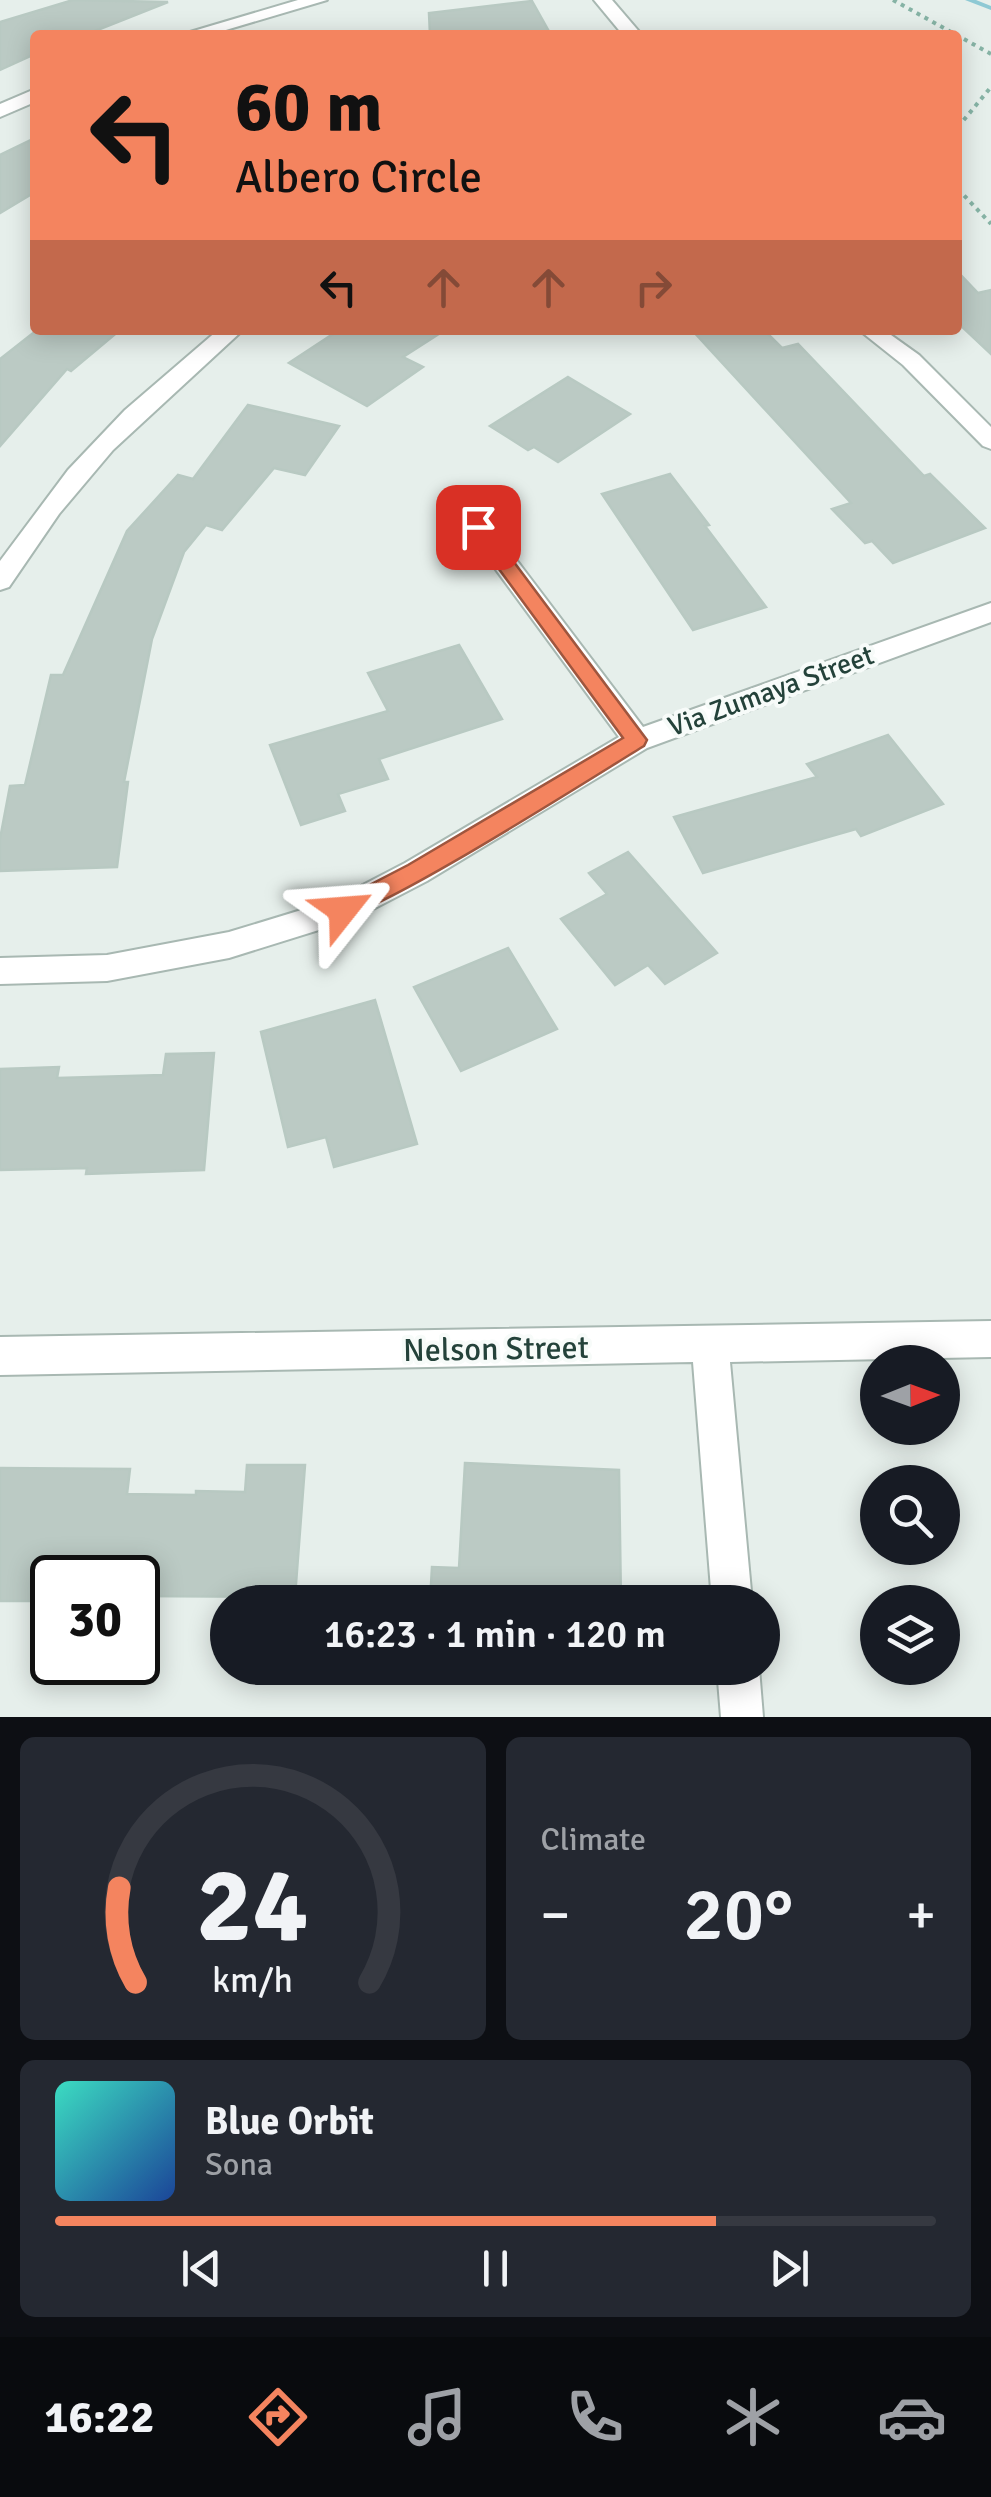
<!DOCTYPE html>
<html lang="en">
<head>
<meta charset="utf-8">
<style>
  :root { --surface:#171b24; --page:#242831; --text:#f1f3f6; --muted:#9ea1a6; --line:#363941; --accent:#f4845f }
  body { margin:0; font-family:Signika,sans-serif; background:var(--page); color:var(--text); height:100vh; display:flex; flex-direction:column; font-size:38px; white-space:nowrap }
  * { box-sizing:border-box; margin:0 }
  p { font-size:32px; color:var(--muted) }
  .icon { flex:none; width:55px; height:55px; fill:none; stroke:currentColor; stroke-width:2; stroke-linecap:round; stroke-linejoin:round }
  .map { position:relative; height:1717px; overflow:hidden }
  .sheet { display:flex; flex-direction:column; gap:20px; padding:20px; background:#0d0f14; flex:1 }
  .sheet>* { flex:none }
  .banner { position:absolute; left:30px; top:30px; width:932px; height:305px; border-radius:10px; box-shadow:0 5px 25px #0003; background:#f4845f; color:#111; overflow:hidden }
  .needle { width:65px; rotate:89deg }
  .fabs { position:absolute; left:860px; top:1345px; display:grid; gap:20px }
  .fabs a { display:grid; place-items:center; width:100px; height:100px; border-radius:50%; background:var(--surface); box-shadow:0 5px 25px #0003; font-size:50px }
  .speed { position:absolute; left:30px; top:1555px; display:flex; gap:20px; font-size:50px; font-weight:700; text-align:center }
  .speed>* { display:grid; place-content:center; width:130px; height:130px; border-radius:50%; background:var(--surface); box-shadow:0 5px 25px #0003; line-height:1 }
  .speed .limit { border:5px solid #111; border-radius:15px; background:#fff; color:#111 }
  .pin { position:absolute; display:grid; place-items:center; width:85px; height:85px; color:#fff; margin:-42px; border-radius:20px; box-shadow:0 5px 15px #0006 }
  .me { position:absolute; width:110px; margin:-55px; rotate:62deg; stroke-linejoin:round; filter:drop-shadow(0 0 8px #0008) }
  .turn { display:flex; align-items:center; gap:35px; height:210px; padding:0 40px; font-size:45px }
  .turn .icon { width:130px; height:130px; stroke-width:2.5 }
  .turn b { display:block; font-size:70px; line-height:85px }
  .lanes { display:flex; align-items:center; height:95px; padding:0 40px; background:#0003; justify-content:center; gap:50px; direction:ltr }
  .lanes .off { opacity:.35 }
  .big { font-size:75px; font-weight:600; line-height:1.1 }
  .sheet .card { flex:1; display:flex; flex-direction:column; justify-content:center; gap:15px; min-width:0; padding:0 35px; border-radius:15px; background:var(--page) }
  .sheet .dial { align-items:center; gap:0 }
  .dial svg { height:260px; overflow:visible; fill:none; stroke:var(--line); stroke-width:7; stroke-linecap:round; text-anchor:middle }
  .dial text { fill:var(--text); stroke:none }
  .song { display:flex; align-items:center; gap:30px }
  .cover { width:120px; height:120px; border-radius:15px; background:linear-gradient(135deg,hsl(170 70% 55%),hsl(220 70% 35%)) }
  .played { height:10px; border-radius:5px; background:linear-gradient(90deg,var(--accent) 75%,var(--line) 75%) }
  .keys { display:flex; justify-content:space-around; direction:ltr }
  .heat { display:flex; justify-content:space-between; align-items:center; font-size:55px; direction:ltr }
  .sheet .tiles { flex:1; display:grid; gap:20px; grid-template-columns:1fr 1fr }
  .card:last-child { grid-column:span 2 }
  .trip { position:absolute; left:210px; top:1585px; width:570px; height:100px; border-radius:50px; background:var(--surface); box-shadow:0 5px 25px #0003; font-weight:600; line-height:100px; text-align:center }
  .tab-bar { display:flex; height:160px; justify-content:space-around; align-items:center; background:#090b0e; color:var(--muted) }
  .tab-bar .icon { width:70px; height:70px }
  .tab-bar .selected { color:var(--accent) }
  .tab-bar b { font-size:45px; color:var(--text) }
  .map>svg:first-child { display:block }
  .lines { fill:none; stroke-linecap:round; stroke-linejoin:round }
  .stream { fill:#8ec9d4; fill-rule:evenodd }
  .building { fill:#bbcac4; stroke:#b8c9c2; stroke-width:2.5 }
  .minor-casing { stroke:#a8b8b2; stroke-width:4 }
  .path { stroke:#86b3a5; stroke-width:4; stroke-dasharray:4 5; stroke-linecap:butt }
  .minor { fill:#fff; fill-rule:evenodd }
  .route { fill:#f4845f; stroke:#9f563e; stroke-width:2.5 }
  .labels { text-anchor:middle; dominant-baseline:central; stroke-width:8; stroke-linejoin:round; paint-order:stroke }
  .street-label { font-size:28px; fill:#24423a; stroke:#f7fbf9 }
  .near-street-label { font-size:32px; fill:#24423a; stroke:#f7fbf9 }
</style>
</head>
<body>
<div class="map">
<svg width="991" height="1717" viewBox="0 0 991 1717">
  <rect width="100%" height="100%" fill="#e6efeb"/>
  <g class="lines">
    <path class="stream" d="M965 0H976L991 6V10Z"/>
  </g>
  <g class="building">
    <path d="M73 0 168 2 85 35H35V54L0 70V22Z"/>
    <path d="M532 1 551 35H430L429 13Z"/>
    <path d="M35 138V192L0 213V155Z"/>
    <path d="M958 272 978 293 991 290V354L958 323Z"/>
    <path d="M37 330H120L71 371 67 369 0 446V359Z"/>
    <path d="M339 330H445L403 357 423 367 367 406 289 363Z"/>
    <path d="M692 330H764L782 348 798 344 924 476 930 474 985 528 893 563 872 541 865 543 832 509 851 503Z"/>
    <path d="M568 377 630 414 558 462 534 447 528 450 490 426Z"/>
    <path d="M248 405 339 426 305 475 274 468 222 530 206 525 184 552 152 639 124 782H128L117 867 0 871V839L10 786 25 785 51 675H63L127 531 178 475 193 479Z"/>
    <path d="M670 474 709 525 705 526 766 607 693 630 602 494Z"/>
    <path d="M459 645 502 719 379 759 388 779 338 794 345 811 301 825 270 745 388 711 368 673Z"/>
    <path d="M888 735 943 804 861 836 856 829 703 873 674 817 817 777 807 764Z"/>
    <path d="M628 852 717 953 665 984 648 965 615 985 561 919 607 894 589 873Z"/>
    <path d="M508 948 557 1029 461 1071 414 987Z"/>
    <path d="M375 1000 417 1144 334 1167 326 1137 288 1147 261 1032Z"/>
    <path d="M214 1053 204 1170 86 1174 87 1168 0 1170V1069L59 1067 57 1078 163 1075 166 1054Z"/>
    <path d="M465 1463 619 1470 621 1602H430L432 1567 459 1568Z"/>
    <path d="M247 1465H305L295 1597 138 1596V1578H40L37 1601H0V1468L130 1469 127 1494 196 1495V1491L245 1492Z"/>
  </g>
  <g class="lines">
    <g class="minor-casing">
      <g id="minor">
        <path d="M298 0H327L209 35H180Z"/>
        <path d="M594 0H612L642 35H623Z"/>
        <path d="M35 89V102L0 117V104Z"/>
        <path d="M218 330H243L113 450 59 514 9 587 0 590V561L68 470 125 410Z"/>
        <path d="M859 330H884L919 355 991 427V449L983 446 903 365Z"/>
        <path d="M478 519 487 521 643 727 991 603V622L647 748 427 881 354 919 229 958 107 981 0 984V958L107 955 229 932 334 900 405 863 619 737 469 533 465 527 469 521Z"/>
        <path d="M991 1321V1357L730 1362 752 1602H712L693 1362 0 1375V1337Z"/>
        <path d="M717 1668H759L763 1717H721Z"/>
      </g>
    </g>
    <g class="path">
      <path d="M893 0 991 54"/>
      <path d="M958 127 991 87"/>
      <path d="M958 189 991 224"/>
    </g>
    <use href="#minor" class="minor"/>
  </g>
  <path class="route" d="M478 520 484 522 647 740 644 746C604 770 361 926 335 917L331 910 335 903 408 865 623 738 471 531V522Z"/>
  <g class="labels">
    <g class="street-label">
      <text transform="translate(771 691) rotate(-20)">Via Zumaya Street</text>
    </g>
    <g class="near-street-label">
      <text transform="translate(496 1349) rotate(-1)">Nelson Street</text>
    </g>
  </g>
</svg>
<div class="fabs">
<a><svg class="needle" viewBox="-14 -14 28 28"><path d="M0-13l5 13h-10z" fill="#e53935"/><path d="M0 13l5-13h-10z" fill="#9ea1a6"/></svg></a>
<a><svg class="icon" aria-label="search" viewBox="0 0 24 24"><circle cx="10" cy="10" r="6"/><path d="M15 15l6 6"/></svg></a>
<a><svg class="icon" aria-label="layers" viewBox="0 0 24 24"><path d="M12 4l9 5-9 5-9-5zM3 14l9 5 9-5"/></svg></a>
</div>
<div class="speed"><div class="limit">30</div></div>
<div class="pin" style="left:478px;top:527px;background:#d93025"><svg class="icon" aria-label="arrive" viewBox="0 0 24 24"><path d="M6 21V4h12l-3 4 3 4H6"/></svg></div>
<svg class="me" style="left:343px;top:910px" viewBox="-20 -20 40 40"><path d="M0-17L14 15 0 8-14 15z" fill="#f4845f" stroke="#fff" stroke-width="4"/></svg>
<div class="trip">16:23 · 1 min · 120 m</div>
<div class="banner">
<div class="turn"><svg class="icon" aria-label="left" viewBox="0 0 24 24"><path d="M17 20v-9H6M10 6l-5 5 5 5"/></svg><div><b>60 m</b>Albero Circle</div></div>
<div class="lanes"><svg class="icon" aria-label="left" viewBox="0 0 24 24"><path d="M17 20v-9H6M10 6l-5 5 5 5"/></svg><svg class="icon off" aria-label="ahead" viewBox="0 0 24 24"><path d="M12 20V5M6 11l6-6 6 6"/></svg><svg class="icon off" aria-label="ahead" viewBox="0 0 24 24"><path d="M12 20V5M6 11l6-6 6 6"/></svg><svg class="icon off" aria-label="right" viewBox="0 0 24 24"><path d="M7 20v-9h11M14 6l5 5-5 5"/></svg></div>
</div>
</div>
<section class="sheet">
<div class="tiles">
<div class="card dial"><svg viewBox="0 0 100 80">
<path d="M14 69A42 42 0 1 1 86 69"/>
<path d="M14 69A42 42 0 0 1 9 40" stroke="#f4845f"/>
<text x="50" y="56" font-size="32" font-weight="700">24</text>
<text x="50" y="72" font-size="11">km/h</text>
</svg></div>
<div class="card"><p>Climate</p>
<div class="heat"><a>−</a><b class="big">20°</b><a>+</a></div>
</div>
<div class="card">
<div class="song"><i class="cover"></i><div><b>Blue Orbit</b><p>Sona</p></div></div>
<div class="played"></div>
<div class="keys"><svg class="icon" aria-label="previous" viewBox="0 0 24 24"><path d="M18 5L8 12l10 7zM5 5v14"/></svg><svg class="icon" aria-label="pause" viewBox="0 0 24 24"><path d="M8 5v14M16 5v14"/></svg><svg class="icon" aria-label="next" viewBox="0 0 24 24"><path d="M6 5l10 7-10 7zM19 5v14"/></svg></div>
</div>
</div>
</section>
<nav class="tab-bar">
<b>16:22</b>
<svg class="icon selected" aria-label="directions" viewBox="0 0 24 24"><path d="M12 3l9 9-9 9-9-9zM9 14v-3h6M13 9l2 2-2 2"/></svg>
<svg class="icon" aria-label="music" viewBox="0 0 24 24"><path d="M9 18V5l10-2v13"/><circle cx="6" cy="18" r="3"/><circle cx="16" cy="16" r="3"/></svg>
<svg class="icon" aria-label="phone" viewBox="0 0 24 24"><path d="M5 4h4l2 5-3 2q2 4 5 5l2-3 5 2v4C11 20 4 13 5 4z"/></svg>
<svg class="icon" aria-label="climate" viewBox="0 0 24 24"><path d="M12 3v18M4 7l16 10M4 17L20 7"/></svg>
<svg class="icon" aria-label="car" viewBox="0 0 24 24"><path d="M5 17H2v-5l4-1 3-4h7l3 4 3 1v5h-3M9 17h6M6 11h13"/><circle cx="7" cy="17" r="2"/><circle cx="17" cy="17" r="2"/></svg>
</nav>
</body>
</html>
